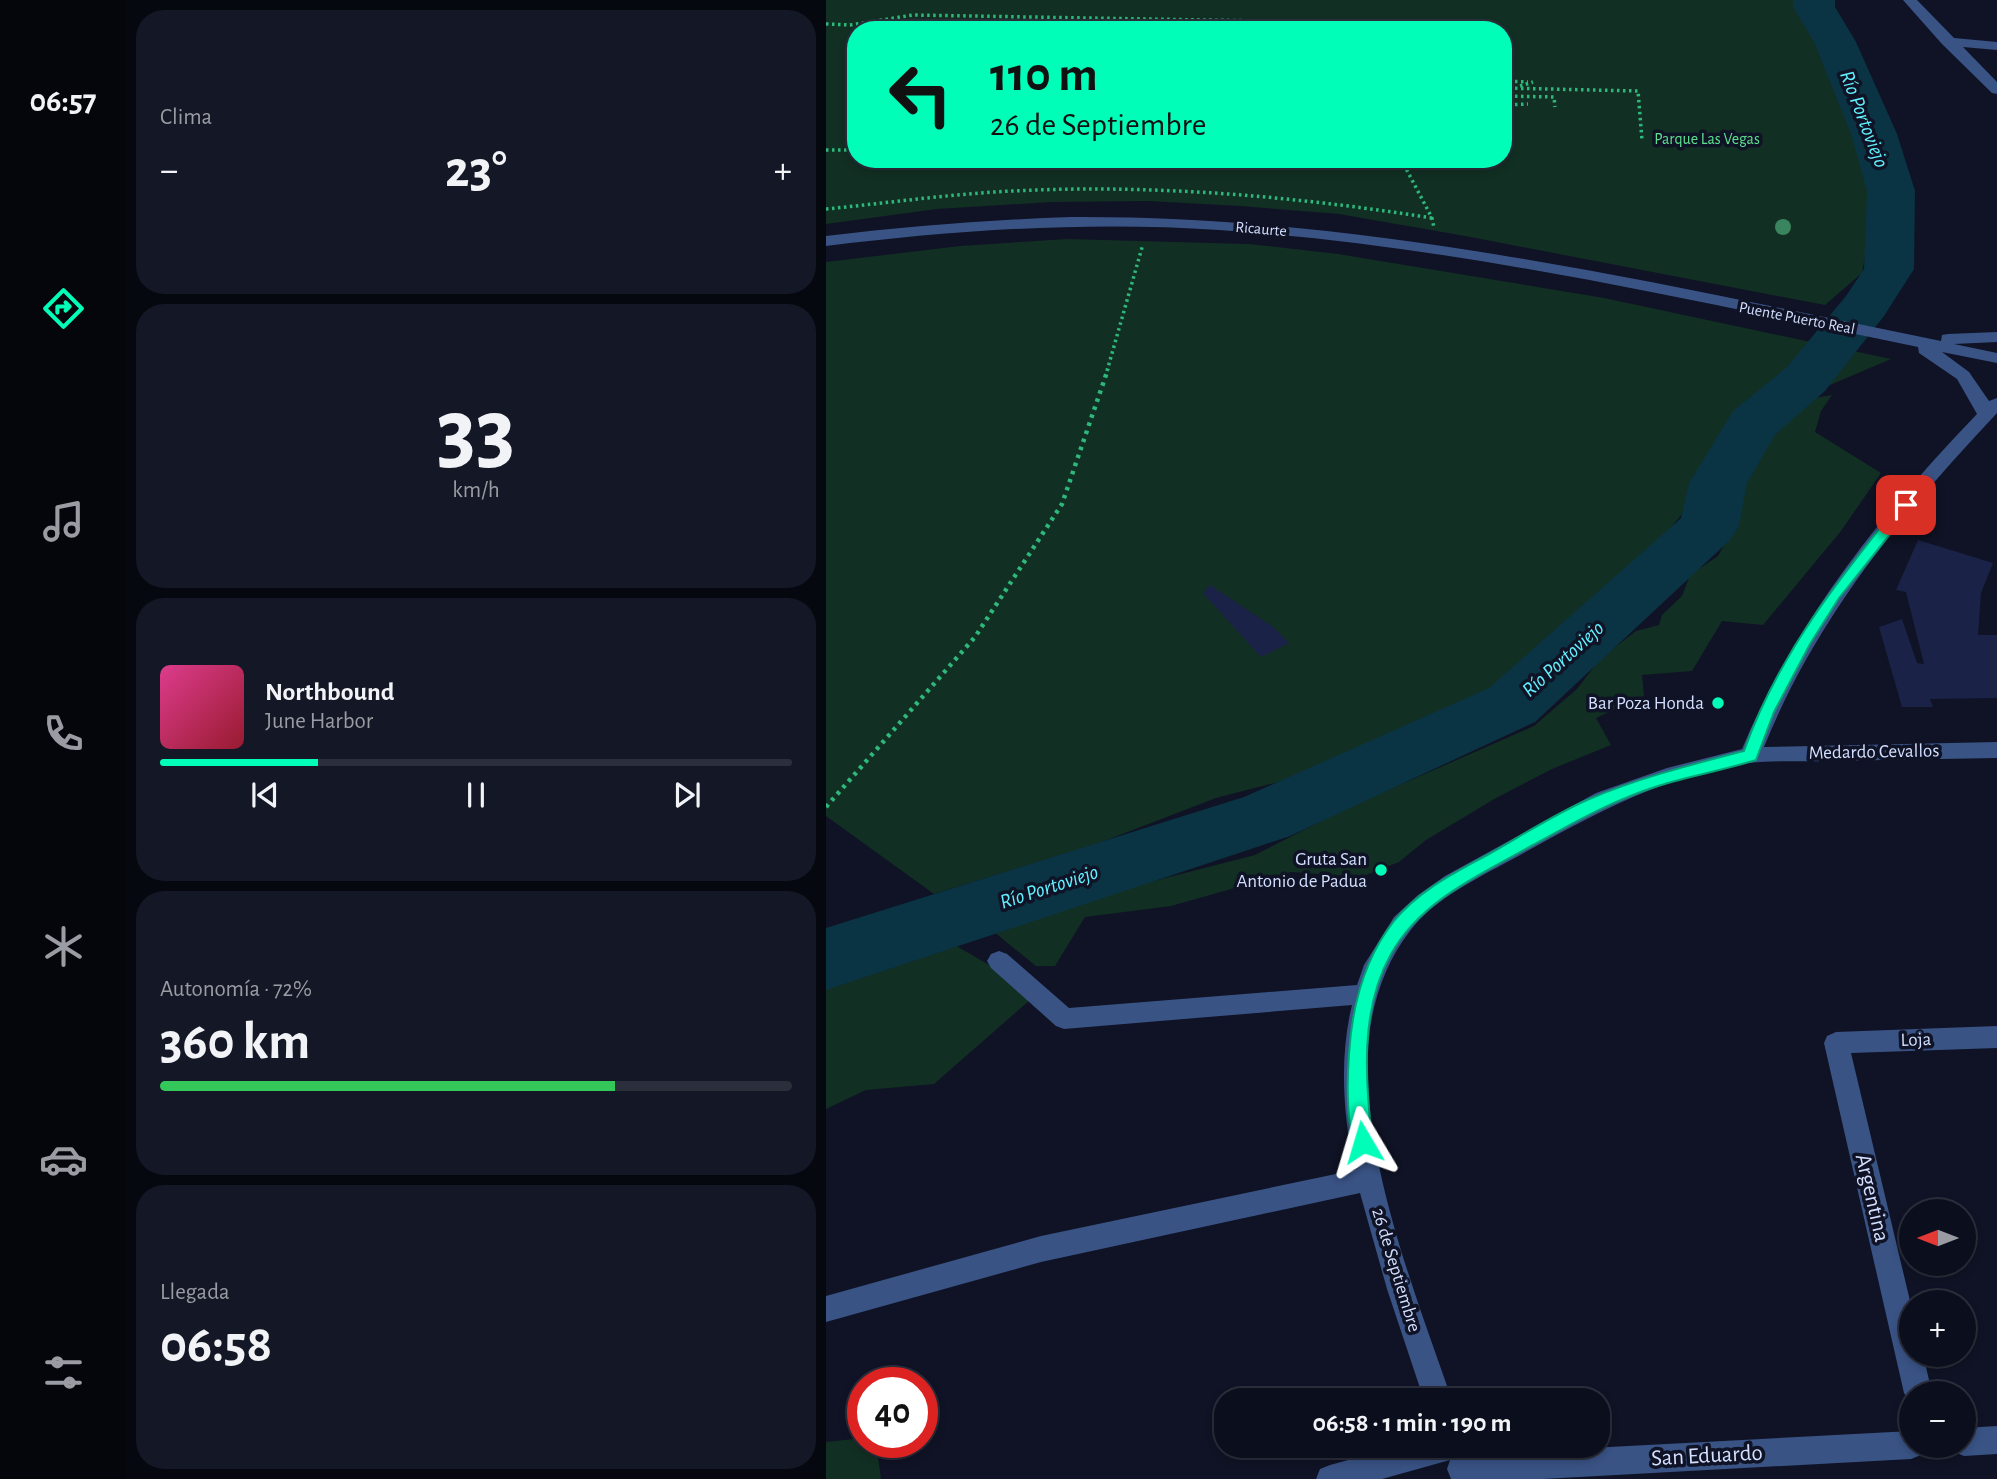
<!DOCTYPE html>
<html lang="es">
<head>
<meta charset="utf-8">
<style>
  :root { --surface:#0b0e1c; --page:#141725; --text:#f1f3f6; --muted:#9a9ca3; --line:#2b2e3b; --accent:#00feb8 }
  body { margin:0; font-family:"Alegreya Sans",sans-serif; background:var(--page); color:var(--text); height:100vh; display:flex; flex-direction:column; font-size:26px; white-space:nowrap }
  * { box-sizing:border-box; margin:0 }
  p { font-size:23px; color:var(--muted) }
  .icon { flex:none; width:38px; height:38px; fill:none; stroke:currentColor; stroke-width:2; stroke-linecap:round; stroke-linejoin:round }
  .map { position:relative; flex:1; overflow:hidden }
  .sheet { display:flex; flex-direction:column; gap:10px; padding:10px; background:#06080f; width:700px }
  .sheet>* { flex:none }
  .guide { position:absolute; left:21px; top:21px; width:665px; height:147px; border-radius:28px; box-shadow:0 4px 10px #0003,0 0 0 2px var(--line); background:#00feb8; color:#111; overflow:hidden }
  .needle { width:46px; rotate:270deg }
  .controls { position:absolute; left:1073px; top:1199px; display:grid; gap:14px }
  .controls a { display:grid; place-items:center; width:77px; height:77px; border-radius:50%; background:var(--surface); box-shadow:0 4px 10px #0003,0 0 0 2px var(--line); font-size:35px }
  .speed { position:absolute; left:21px; top:1367px; display:flex; gap:14px; font-size:35px; font-weight:700; text-align:center }
  .speed>* { display:grid; place-content:center; width:91px; height:91px; border-radius:50%; background:var(--surface); box-shadow:0 4px 10px #0003,0 0 0 2px var(--line); line-height:1 }
  .speed .limit { border:10px solid #d22; background:#fff; color:#111 }
  .pin { position:absolute; display:grid; place-items:center; width:60px; height:60px; color:#fff; margin:-30px; border-radius:14px; box-shadow:0 4px 10px #0006 }
  .me { position:absolute; width:77px; margin:-38px; rotate:353deg; stroke-linejoin:round; filter:drop-shadow(0 0 5px #0008) }
  .turn { display:flex; align-items:center; gap:24px; height:147px; padding:0 28px; font-size:32px }
  .turn .icon { width:91px; height:91px; stroke-width:2.5 }
  .turn b { display:block; font-size:49px; line-height:60px }
  .big { font-size:52px; font-weight:700; line-height:1.1 }
  .sheet .tile { flex:1; display:flex; flex-direction:column; justify-content:center; gap:10px; min-width:0; padding:0 24px; border-radius:28px; background:var(--page) }
  .sheet .dial { align-items:center; gap:0 }
  .dial b { font-size:91px; line-height:1 }
  .song { display:flex; align-items:center; gap:21px }
  .cover { width:84px; height:84px; border-radius:10px; background:linear-gradient(135deg,hsl(330 70% 55%),hsl(350 70% 35%)) }
  .played { height:7px; border-radius:4px; background:linear-gradient(90deg,var(--accent) 25%,var(--line) 25%) }
  .keys { display:flex; justify-content:space-around; direction:ltr }
  .heat { display:flex; justify-content:space-between; align-items:center; font-size:38px; direction:ltr }
  .charge { height:10px; border-radius:5px; background:linear-gradient(90deg,#34c759 72%,var(--line) 0) }
  .trip { position:absolute; left:388px; top:1388px; width:396px; height:70px; border-radius:28px; background:var(--surface); box-shadow:0 4px 10px #0003,0 0 0 2px var(--line); font-weight:700; line-height:70px; text-align:center }
  main { display:flex; flex:1; min-height:0 }
  .dock { display:flex; flex-direction:column; width:126px; justify-content:space-around; align-items:center; background:#04060b; color:var(--muted) }
  .dock .icon { width:49px; height:49px }
  .dock .active { color:var(--accent) }
  .dock b { font-size:32px; color:var(--text) }
  .map>svg:first-child { display:block }
  .green { fill:#122f23; fill-rule:evenodd }
  .lines { fill:none; stroke-linecap:round; stroke-linejoin:round }
  .river { fill:#0a3443; fill-rule:evenodd }
  .building { fill:#1a2247 }
  .path-far1 { stroke:#2eb87c; stroke-width:3.5; stroke-dasharray:2.5 3.5; stroke-linecap:butt }
  .path { stroke:#2eb87c; stroke-width:4.5; stroke-dasharray:3.5 5; stroke-linecap:butt }
  .minor { fill:#395385; fill-rule:evenodd }
  .tree { fill:#3a845f }
  .route { fill:#00feb8; stroke:#00a578; stroke-width:2 }
  .poi-dot { fill:#00feb8; stroke:#0f1325; stroke-width:2.5 }
  .labels { text-anchor:middle; dominant-baseline:central; stroke-width:7; stroke-linejoin:round; paint-order:stroke }
  .far-park-label { font-size:16px; fill:#5de18e; stroke:#0f1325 }
  .far-street-label { font-size:16px; fill:#d3dfff; stroke:#0f1325 }
  .poi-label { font-size:19px; fill:#d3dfff; stroke:#0f1325; text-anchor:end }
  .street-label { font-size:19px; fill:#d3dfff; stroke:#0f1325 }
  .water-label { font-size:21px; font-style:italic; fill:#61f1ff; stroke:#0f1325 }
  .near-street-label { font-size:23px; fill:#d3dfff; stroke:#0f1325 }
</style>
</head>
<body>
<main>
<nav class="dock">
<b>06:57</b>
<svg class="icon active" aria-label="directions" viewBox="0 0 24 24"><path d="M12 3l9 9-9 9-9-9zM9 14v-3h6M13 9l2 2-2 2"/></svg>
<svg class="icon" aria-label="music" viewBox="0 0 24 24"><path d="M9 18V5l10-2v13"/><circle cx="6" cy="18" r="3"/><circle cx="16" cy="16" r="3"/></svg>
<svg class="icon" aria-label="phone" viewBox="0 0 24 24"><path d="M5 4h4l2 5-3 2q2 4 5 5l2-3 5 2v4C11 20 4 13 5 4z"/></svg>
<svg class="icon" aria-label="climate" viewBox="0 0 24 24"><path d="M12 3v18M4 7l16 10M4 17L20 7"/></svg>
<svg class="icon" aria-label="car" viewBox="0 0 24 24"><path d="M5 17H2v-5l4-1 3-4h7l3 4 3 1v5h-3M9 17h6M6 11h13"/><circle cx="7" cy="17" r="2"/><circle cx="17" cy="17" r="2"/></svg>
<svg class="icon" aria-label="filters" viewBox="0 0 24 24"><path d="M4 7h16M4 17h16"/><circle cx="9" cy="7" r="2"/><circle cx="15" cy="17" r="2"/></svg>
</nav>
<section class="sheet">
<div class="tile"><p>Clima</p>
<div class="heat"><a>−</a><b class="big">23°</b><a>+</a></div>
</div>
<div class="tile dial"><b>33</b><p>km/h</p></div>
<div class="tile">
<div class="song"><i class="cover"></i><div><b>Northbound</b><p>June Harbor</p></div></div>
<div class="played"></div>
<div class="keys"><svg class="icon" aria-label="previous" viewBox="0 0 24 24"><path d="M18 5L8 12l10 7zM5 5v14"/></svg><svg class="icon" aria-label="pause" viewBox="0 0 24 24"><path d="M8 5v14M16 5v14"/></svg><svg class="icon" aria-label="next" viewBox="0 0 24 24"><path d="M6 5l10 7-10 7zM19 5v14"/></svg></div>
</div>
<div class="tile"><p>Autonomía · 72%</p><b class="big">360 km</b><div class="charge"></div></div>
<div class="tile"><p>Llegada</p><b class="big">06:58</b></div>
</section>
<div class="map">
<svg width="1171" height="1479" viewBox="0 0 1171 1479">
  <rect width="100%" height="100%" fill="#0f1325"/>
  <g class="green">
    <path d="M0 0H976L1007 73 1035 147 1046 217 1036 273 999 305 639 236 513 214 414 206 322 201 226 202 111 209 0 224ZM30 30H677V159H30Z"/>
    <path d="M241 239 423 244 512 254 778 298 1065 359 906 427 858 512 802 577 669 695 538 760 390 798 273 843 108 894 0 816V262L134 246Z"/>
    <path d="M1006 395 995 411 989 432 1055 473 1015 531 937 625 896 621 866 671 816 675 818 696 770 718 785 745 726 769 670 798 600 840 573 862 535 877 465 872 345 906 259 917 229 966H210L162 927 207 912 429 855 519 809 708 726 751 689 774 659 810 631 833 625 836 615 856 596 864 575 892 556 911 521 909 476 945 428 971 401Z"/>
    <path d="M120 940 212 993 108 1084 40 1090 0 1109V987Z"/>
    <path d="M37 1438V1442H50L55 1479H0V1442Z"/>
  </g>
  <g class="lines">
    <path class="river" d="M967 0H1009V7L1030 42 1071 134 1089 191 1088 269 1058 316 999 391 949 435 921 483 913 526 904 540 709 722 464 836 0 990V928L418 797 663 688 855 518 863 483 907 411 961 367 1020 296 1038 269 1041 191 1025 134 988 42 967 7Z"/>
  </g>
  <g class="building">
    <path d="M1092 540 1167 563 1155 593 1152 635H1171V698L1104 699 1107 707H1076L1053 627 1076 619 1091 663 1098 664 1080 592 1070 590Z"/>
    <path d="M384 585 447 627 463 643 435 657 377 593Z"/>
  </g>
  <g class="lines">
    <g class="path-far1">
      <path d="M0 24 24 25 87 15 498 22 502 30"/>
      <path d="M677 81 702 82"/>
      <path d="M694 86 707 82"/>
      <path d="M677 88 812 91 816 140"/>
      <path d="M677 96 728 97 729 107"/>
      <path d="M677 105 702 104"/>
      <path d="M0 150H30"/>
      <path d="M526 159 576 160"/>
      <path d="M575 159 606 218 608 228"/>
      <path d="M0 209C62 203 124 194 186 191 327 184 467 196 606 218"/>
      <path d="M281 371 317 244"/>
    </g>
    <path class="path" d="M0 807 149 637 236 504 282 369"/>
    <g class="minor">
      <path d="M1077 0H1091L1128 38 1171 42V50L1137 47 1171 82V94L1166 93 1116 44Z"/>
      <path d="M245 217C539 215 829 283 1115 341L1116 335 1122 334 1171 332V342L1128 344 1171 353V363L1116 352 1143 372 1163 401 1171 398V413C1076 514 990 618 938 747L1171 742V758C1115 759 1058 760 1002 761 976 762 949 760 923 763 836 775 761 818 685 860 650 879 608 899 584 931 562 959 549 994 544 1029 529 1143 589 1293 626 1400H598L561 1289 534 1193 215 1262 0 1322V1296L215 1236 529 1170C517 1117 513 1058 526 1005L238 1029 230 1026 165 968 161 961 165 954 173 951 181 954 243 1008 531 985 538 965 568 917 592 895 619 876 770 793 841 768 916 749C970 620 1055 514 1151 414L1131 379 1093 353 1092 347C864 300 625 245 393 230 262 221 130 230 0 246V236C82 226 163 220 245 217Z"/>
      <path d="M1171 1026V1048L1025 1053 1085 1305V1354H1097L1106 1393H1085V1404L1078 1393 998 1043 1001 1036 1010 1032Z"/>
      <path d="M1171 1426V1454L1138 1456 1128 1452 1125 1446H1138V1428Z"/>
      <path d="M1085 1431V1446H1099L1095 1455 1085 1459 717 1479H625L621 1469 624 1460 556 1479H490L494 1469 504 1465 573 1446H637L633 1455Z"/>
    </g>
  </g>
  <circle class="tree" cx="957" cy="227" r="8"/>
  <path class="route" d="M1080 500 1085 502V508L1013 598 984 644 948 712 930 760C898 770 864 776 832 786 787 800 747 823 707 845 655 874 595 900 565 954 533 1011 540 1080 546 1142L544 1149 537 1151 530 1149C520 1126 521 1079 523 1054 526 1006 538 959 568 921 593 890 630 872 663 854 695 836 727 815 761 800 812 778 864 765 918 751 952 655 1011 581 1075 502Z"/>
  <g class="poi-dot">
    <circle cx="892" cy="703" r="7"/>
    <circle cx="555" cy="870" r="7"/>
  </g>
  <g class="labels">
    <g class="far-park-label">
      <text x="881" y="139">Parque Las Vegas</text>
    </g>
    <g class="far-street-label">
      <text transform="translate(435 229) rotate(5)">Ricaurte</text>
      <text transform="translate(971 318) rotate(11)">Puente Puerto Real</text>
    </g>
    <g class="poi-label">
      <text x="878" y="703">Bar Poza Honda</text>
      <text x="541" y="859">Gruta San<tspan x="541" dy="22">Antonio de Padua</tspan></text>
    </g>
    <g class="street-label">
      <text transform="translate(1048 752) rotate(-1)">Medardo Cevallos</text>
      <text transform="translate(1090 1040) rotate(-2)">Loja</text>
      <text transform="translate(570 1270) rotate(73)">26 de Septiembre</text>
    </g>
    <g class="water-label">
      <text transform="translate(1038 119) rotate(69)">Río Portoviejo</text>
      <text transform="translate(737 659) rotate(-42)">Río Portoviejo</text>
      <text transform="translate(223 887) rotate(-18)">Río Portoviejo</text>
    </g>
    <g class="near-street-label">
      <text transform="translate(1046 1198) rotate(77)">Argentina</text>
      <text transform="translate(881 1456) rotate(-3)">San Eduardo</text>
    </g>
  </g>
</svg>
<div class="controls">
<a><svg class="needle" viewBox="-14 -14 28 28"><path d="M0-13l5 13h-10z" fill="#e53935"/><path d="M0 13l5-13h-10z" fill="#9a9ca3"/></svg></a>
<a>+</a>
<a>−</a>
</div>
<div class="speed"><div class="limit">40</div></div>
<div class="pin" style="left:1080px;top:505px;background:#d93025"><svg class="icon" aria-label="arrive" viewBox="0 0 24 24"><path d="M6 21V4h12l-3 4 3 4H6"/></svg></div>
<svg class="me" style="left:537px;top:1142px" viewBox="-20 -20 40 40"><path d="M0-17L14 15 0 8-14 15z" fill="#00feb8" stroke="#fff" stroke-width="4"/></svg>
<div class="trip">06:58 · 1 min · 190 m</div>
<div class="guide">
<div class="turn"><svg class="icon" aria-label="left" viewBox="0 0 24 24"><path d="M17 20v-9H6M10 6l-5 5 5 5"/></svg><div><b>110 m</b>26 de Septiembre</div></div>
</div>
</div>
</main>
</body>
</html>
